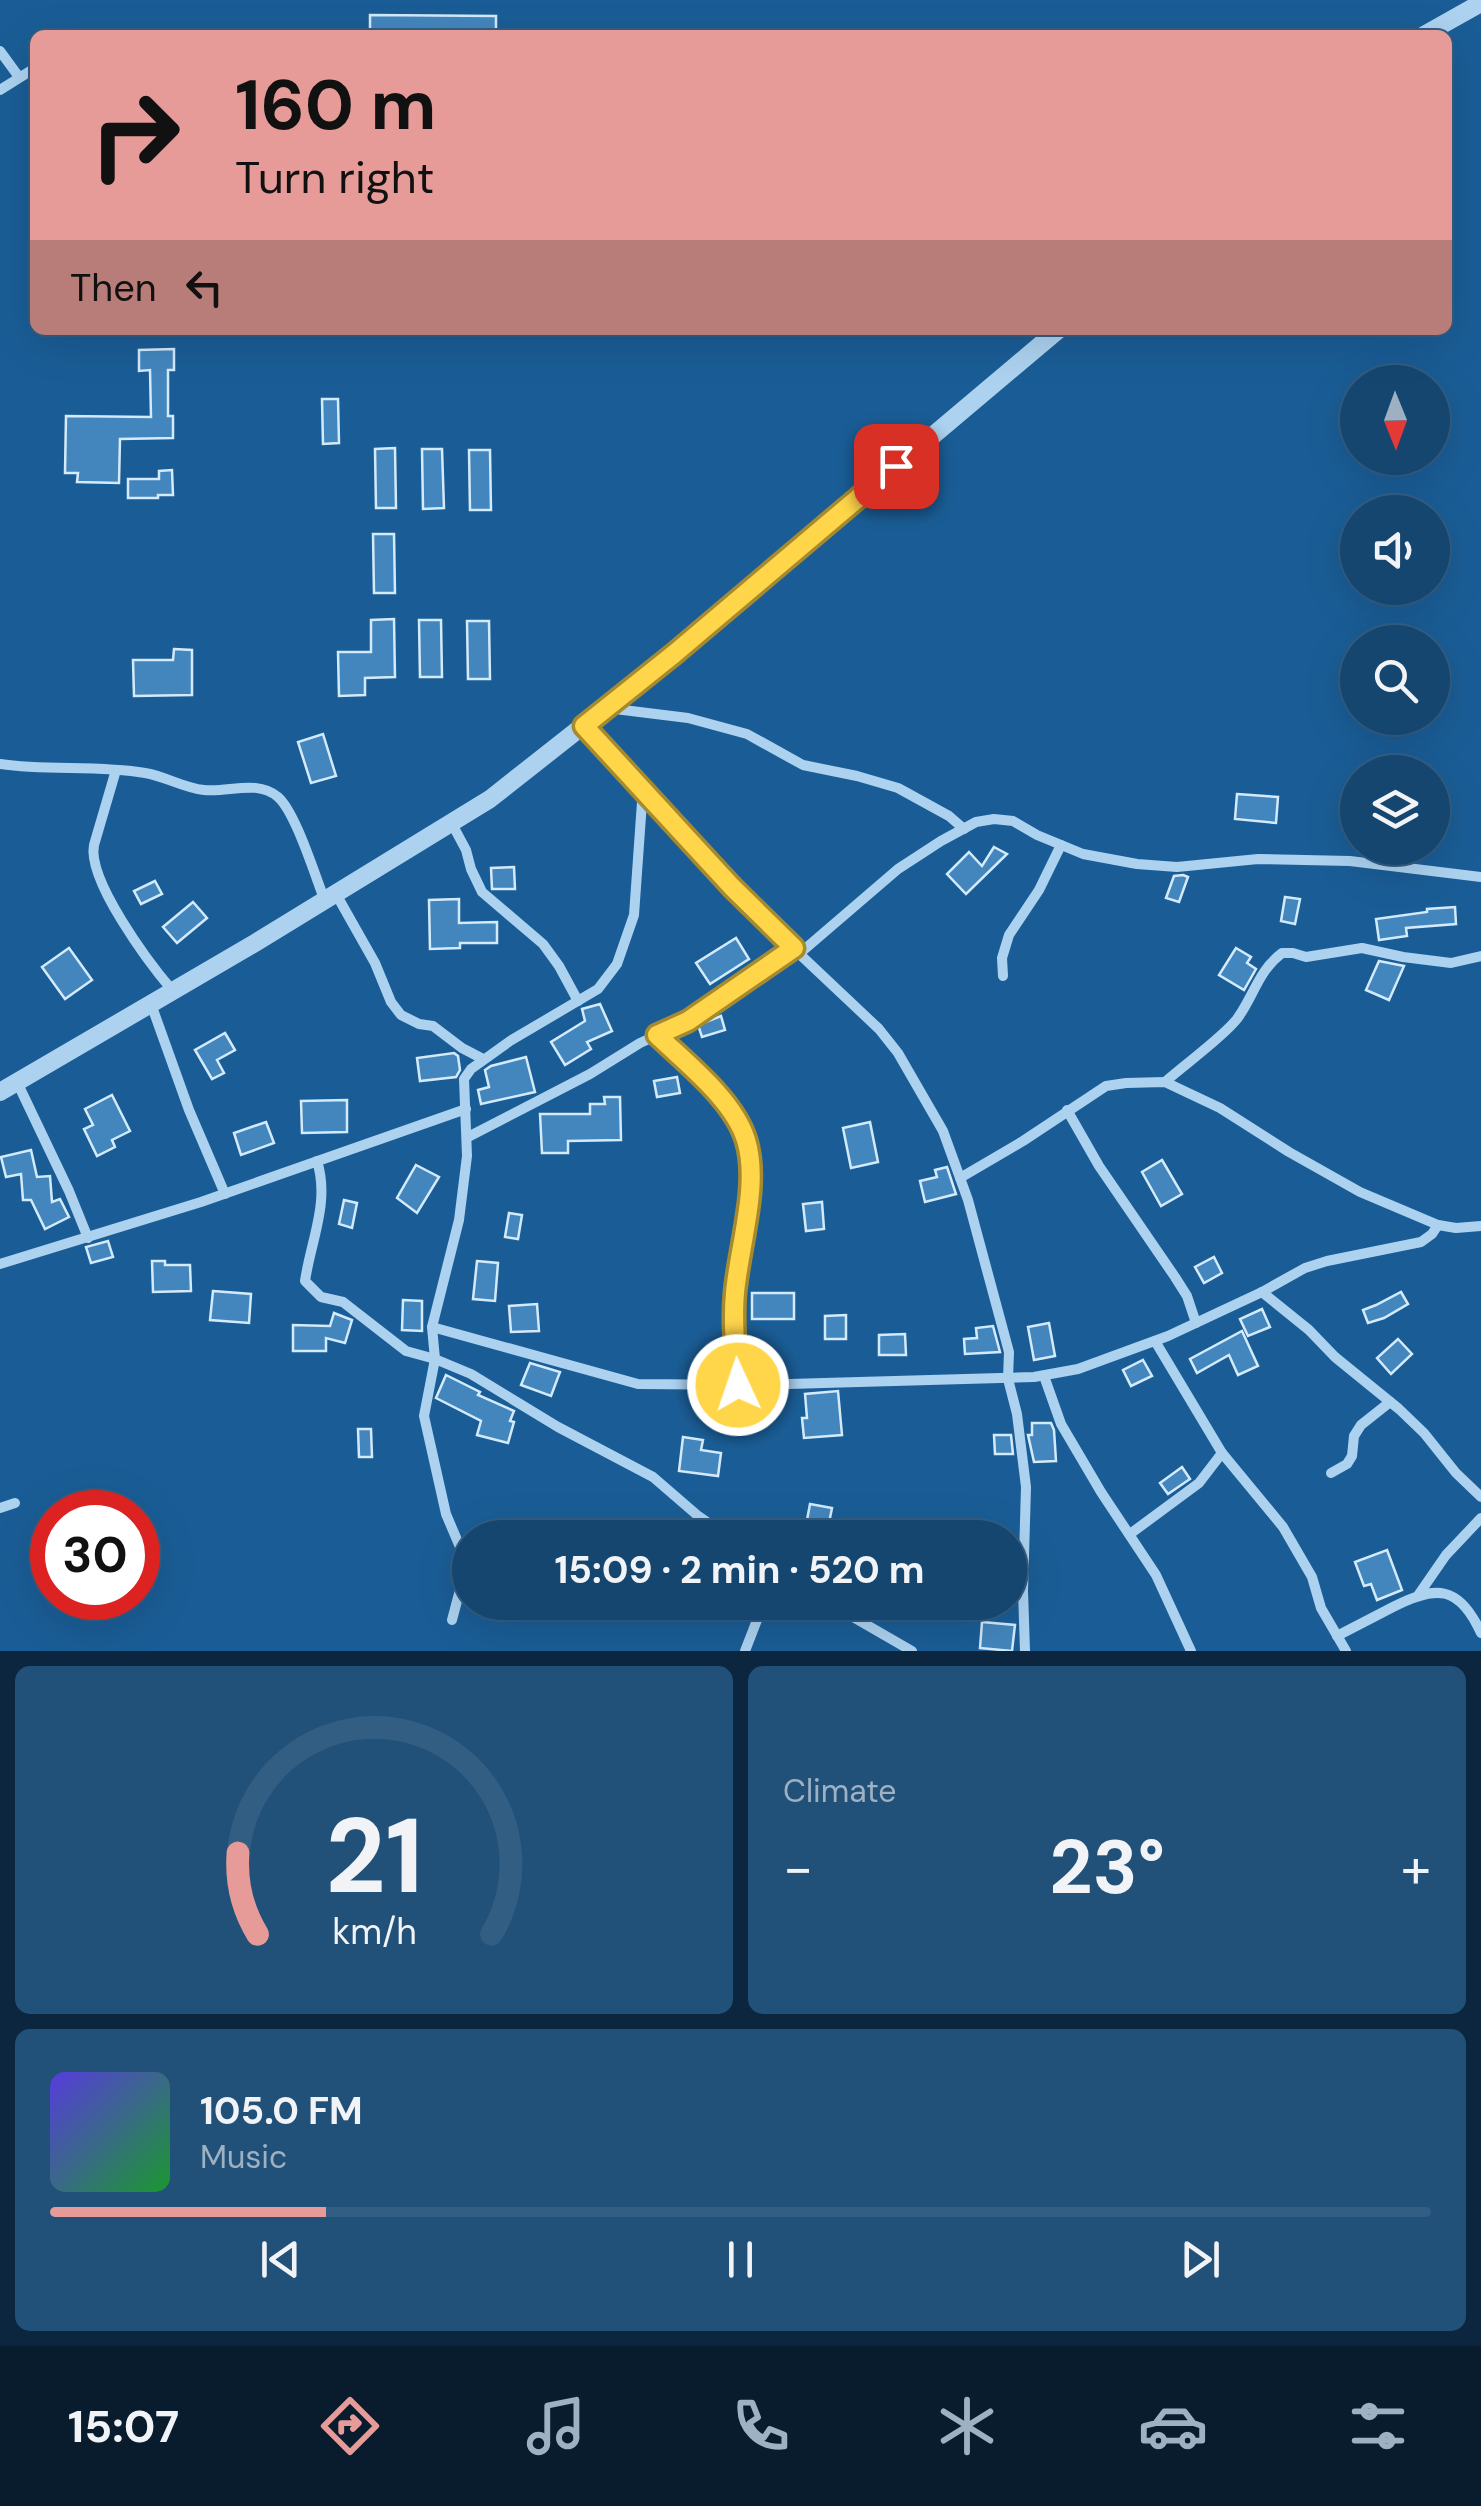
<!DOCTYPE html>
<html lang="en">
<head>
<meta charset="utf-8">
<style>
  :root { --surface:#144670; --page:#215078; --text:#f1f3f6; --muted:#9db1c3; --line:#335e83; --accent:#e69b98 }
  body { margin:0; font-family:"DM Sans",sans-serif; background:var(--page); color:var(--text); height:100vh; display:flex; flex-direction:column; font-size:38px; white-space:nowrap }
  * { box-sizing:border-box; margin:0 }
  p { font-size:32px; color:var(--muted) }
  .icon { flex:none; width:55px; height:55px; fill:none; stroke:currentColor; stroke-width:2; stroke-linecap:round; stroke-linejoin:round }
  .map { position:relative; height:1651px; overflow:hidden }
  .side { display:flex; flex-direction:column; gap:15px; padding:15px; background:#0b263e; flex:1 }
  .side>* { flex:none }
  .guide { position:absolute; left:30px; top:30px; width:1422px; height:305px; border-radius:15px; box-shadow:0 10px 40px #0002,0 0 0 2px var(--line); background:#e69b98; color:#111; overflow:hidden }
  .needle { width:65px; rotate:179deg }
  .buttons { position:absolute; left:1340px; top:365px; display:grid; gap:20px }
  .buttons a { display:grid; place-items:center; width:110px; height:110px; border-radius:50%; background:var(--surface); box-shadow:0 10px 40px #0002,0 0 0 2px var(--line); font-size:50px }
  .speed { position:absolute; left:30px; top:1490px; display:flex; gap:20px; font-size:50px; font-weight:700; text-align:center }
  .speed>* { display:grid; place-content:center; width:130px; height:130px; border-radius:50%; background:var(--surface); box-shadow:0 10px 40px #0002,0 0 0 2px var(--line); line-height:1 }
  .speed .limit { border:15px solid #d22; background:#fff; color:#111 }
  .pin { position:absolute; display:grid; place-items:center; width:85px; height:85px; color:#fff; margin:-42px; border-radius:20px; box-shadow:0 5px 15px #0006 }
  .me { position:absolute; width:110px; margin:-55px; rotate:357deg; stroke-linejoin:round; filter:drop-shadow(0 0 8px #0008) }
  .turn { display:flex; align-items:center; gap:35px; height:210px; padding:0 40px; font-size:45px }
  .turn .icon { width:130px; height:130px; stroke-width:2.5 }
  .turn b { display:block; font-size:70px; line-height:85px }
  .then { display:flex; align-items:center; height:95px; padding:0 40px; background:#0003; gap:20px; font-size:38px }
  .big { font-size:75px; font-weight:700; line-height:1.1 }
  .side .tile { flex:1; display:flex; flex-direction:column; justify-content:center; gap:15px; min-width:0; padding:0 35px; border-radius:15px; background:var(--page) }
  .side .dial { align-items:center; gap:0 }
  .dial svg { height:260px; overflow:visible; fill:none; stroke:var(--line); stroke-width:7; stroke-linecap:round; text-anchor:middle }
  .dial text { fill:var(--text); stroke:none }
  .song { display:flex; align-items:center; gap:30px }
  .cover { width:120px; height:120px; border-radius:15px; background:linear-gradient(135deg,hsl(250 70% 55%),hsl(130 70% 35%)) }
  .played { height:10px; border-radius:5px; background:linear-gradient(90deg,var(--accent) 20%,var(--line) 20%) }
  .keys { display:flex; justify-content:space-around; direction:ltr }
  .heat { display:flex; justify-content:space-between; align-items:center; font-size:55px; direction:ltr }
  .side .tiles { flex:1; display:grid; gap:15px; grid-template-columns:1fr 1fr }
  .tile:last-child { grid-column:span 2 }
  .trip { position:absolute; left:452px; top:1520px; width:575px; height:100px; border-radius:50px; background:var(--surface); box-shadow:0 10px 40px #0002,0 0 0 2px var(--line); font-weight:700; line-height:100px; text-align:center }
  .tab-bar { display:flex; height:160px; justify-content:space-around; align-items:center; background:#081c2d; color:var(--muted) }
  .tab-bar .icon { width:70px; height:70px }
  .tab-bar .current { color:var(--accent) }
  .tab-bar b { font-size:45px; color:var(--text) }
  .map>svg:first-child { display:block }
  .building { fill:#4386bd; stroke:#d3eafb; stroke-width:2.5 }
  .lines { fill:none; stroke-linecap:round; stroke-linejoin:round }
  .minor { stroke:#acd2f0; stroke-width:10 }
  .tertiary { stroke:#acd2f0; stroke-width:18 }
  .route-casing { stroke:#a68a30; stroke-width:25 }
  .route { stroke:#ffd54a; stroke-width:18 }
</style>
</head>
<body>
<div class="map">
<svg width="1481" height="1651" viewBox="0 0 1481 1651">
  <rect width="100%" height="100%" fill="#1a5d96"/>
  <g class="building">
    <path d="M370 15 496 16V35H370Z"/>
    <path d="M174 349V370H168V416H173V438L120 439 119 483 77 482 78 473H65L66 416 151 417 150 370 139 371V350Z"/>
    <path d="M322 399H338L339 443 323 444Z"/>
    <path d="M395 448 396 508H376L375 449Z"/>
    <path d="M422 449H442L444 508 423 509Z"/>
    <path d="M469 450H490L491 510H470Z"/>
    <path d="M172 470 173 495H158V498H128V479H159V471Z"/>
    <path d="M373 534H394L395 593H374Z"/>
    <path d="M394 619 395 677 365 678V695L339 696 338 652H371V620Z"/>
    <path d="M419 620H441L442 677H420Z"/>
    <path d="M467 621H489L490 679H468Z"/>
    <path d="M174 649 192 650V695L134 696 133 660H173Z"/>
    <path d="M323 734 336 776 311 783 298 742Z"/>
    <path d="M1237 794 1278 797 1276 823 1235 819Z"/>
    <path d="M994 847 1007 854 966 894 947 874 969 852 982 866Z"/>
    <path d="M514 867 515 889H492L491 868Z"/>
    <path d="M1183 875 1188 877 1179 902 1166 898 1174 876Z"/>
    <path d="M155 881 162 894 141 904 134 891Z"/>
    <path d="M1285 897 1300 899 1295 924 1281 921Z"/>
    <path d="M459 899V923L497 922V943H460V948L430 949 429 900Z"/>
    <path d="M193 902 207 918 177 943 163 927Z"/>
    <path d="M1455 907 1456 924 1406 928 1407 936 1379 940 1376 919 1427 912V909Z"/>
    <path d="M736 938 749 959 710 984 696 963Z"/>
    <path d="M69 948 92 980 65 999 42 967Z"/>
    <path d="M1236 948 1251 957 1247 963 1256 969 1244 990 1219 975Z"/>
    <path d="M1379 961 1404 966 1389 1000 1366 990Z"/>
    <path d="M600 1004 612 1031 587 1042 591 1049 565 1065 551 1042 585 1021 582 1009Z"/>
    <path d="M721 1016 725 1030 702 1037 698 1025Z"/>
    <path d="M225 1033 235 1050 217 1060 224 1073 212 1079 195 1050Z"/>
    <path d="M454 1053 458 1056 460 1070 456 1077 420 1081 417 1058Z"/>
    <path d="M526 1057 535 1092 481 1104 478 1090 489 1087 485 1070 491 1066Z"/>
    <path d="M677 1077 680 1093 657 1097 654 1081Z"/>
    <path d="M112 1095 130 1131 112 1140 115 1147 97 1156 84 1129 93 1125 85 1109Z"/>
    <path d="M604 1097H620L621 1140 568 1141V1153H542L540 1114H590V1104H605Z"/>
    <path d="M347 1100V1132L302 1133 301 1101Z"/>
    <path d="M266 1122 274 1143 241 1155 234 1133Z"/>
    <path d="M870 1122 878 1162 851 1168 843 1128Z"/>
    <path d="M31 1150 37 1177 50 1176 52 1202 60 1199 69 1217 45 1229 31 1200H23L21 1174 6 1177 1 1157Z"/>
    <path d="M1162 1160 1182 1194 1161 1206 1142 1172Z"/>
    <path d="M416 1165 439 1177 417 1213 397 1198Z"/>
    <path d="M947 1167 956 1194 925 1202 920 1181 937 1177 935 1170Z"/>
    <path d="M344 1200 357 1203 352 1228 339 1224Z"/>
    <path d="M822 1202 824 1229 806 1231 803 1204Z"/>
    <path d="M509 1213 522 1215 518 1239 505 1237Z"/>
    <path d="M108 1241 113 1257 91 1263 86 1247Z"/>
    <path d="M1214 1257 1222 1273 1204 1283 1195 1267Z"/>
    <path d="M152 1261H165V1265H190L191 1291 153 1292Z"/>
    <path d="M477 1261 498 1263 495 1301 473 1299Z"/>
    <path d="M213 1291 251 1294 249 1323 210 1320Z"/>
    <path d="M1401 1292 1408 1304 1384 1318 1368 1323 1363 1310 1376 1305Z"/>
    <rect x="752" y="1293" width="42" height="26"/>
    <path d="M403 1300 422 1301V1331L402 1330Z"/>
    <path d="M537 1304 539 1331 511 1332 509 1306Z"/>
    <path d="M1262 1309 1270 1327 1248 1336 1240 1319Z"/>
    <path d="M334 1313 352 1320 345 1343 326 1338V1351H293V1325L330 1326Z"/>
    <path d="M846 1315V1339H825V1316Z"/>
    <path d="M1049 1323 1055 1356 1034 1360 1028 1327Z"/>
    <path d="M993 1326 1000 1352 965 1354 964 1339 977 1338 976 1328Z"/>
    <path d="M1242 1331 1258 1366 1238 1375 1229 1355 1197 1373 1190 1359Z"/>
    <path d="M905 1334 906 1355H879V1335Z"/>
    <path d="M1398 1339 1412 1354 1391 1374 1377 1358Z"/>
    <path d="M1143 1360 1152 1376 1131 1386 1123 1370Z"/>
    <path d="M530 1363 560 1372 551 1396 521 1385Z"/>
    <path d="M446 1375 480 1392 478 1395 514 1411 510 1421 514 1422 508 1443 477 1435 481 1421 436 1398Z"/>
    <path d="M838 1391 842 1435 804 1438 802 1418H807L805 1394Z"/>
    <path d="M1032 1423H1051L1054 1430 1056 1461 1034 1462 1028 1435H1032Z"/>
    <path d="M358 1429H371L372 1457H359Z"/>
    <path d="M994 1435H1011L1013 1454H995Z"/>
    <path d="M683 1437 703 1440 701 1450 721 1453 718 1476 679 1471Z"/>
    <path d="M1182 1467 1190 1479 1168 1494 1160 1483Z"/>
    <path d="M810 1504 832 1508 829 1523 807 1520Z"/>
    <path d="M1387 1550 1402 1590 1377 1600 1371 1584 1364 1586 1355 1562Z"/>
    <path d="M982 1622 1015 1625 1012 1651 980 1648Z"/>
  </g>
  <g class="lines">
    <g class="minor">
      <path d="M0 51 19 77"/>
      <path d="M0 90 35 68"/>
      <path d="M607 708 688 718 747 734 803 765 857 776 898 788 949 816 964 829"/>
      <path d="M584 727 774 930 879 1029 898 1053 943 1131 968 1200 1009 1352 1008 1379 1017 1414 1026 1487 1023 1591 1025 1651"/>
      <path d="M0 764C48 771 97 765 145 773 165 776 183 788 204 790 228 793 257 779 278 797 296 813 315 876 325 901"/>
      <path d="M116 770 94 845C87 880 149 963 172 990"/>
      <path d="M451 822 466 850 471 869 482 892 543 944 559 966 578 1001"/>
      <path d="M336 894 375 963 391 1002 401 1015 419 1024 433 1026 462 1048 483 1059"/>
      <path d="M799 954 898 869 941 841 976 822 994 819 1013 821 1037 835 1083 854 1137 864 1177 867 1258 859 1350 861 1481 877"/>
      <path d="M1003 976 1002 958 1009 935 1039 890 1061 845"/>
      <path d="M151 1004 189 1110 225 1194"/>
      <path d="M657 1035C686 1063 735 1100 746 1140 760 1186 739 1246 734 1293 732 1323 736 1355 738 1385"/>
      <path d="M17 1082 69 1191 88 1238"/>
      <path d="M1165 1082C1185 1064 1222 1038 1237 1019 1254 996 1258 971 1282 953H1293L1306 957 1362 948 1403 957 1451 963 1481 956"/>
      <path d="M1067 1110 1099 1166 1175 1277 1187 1296 1196 1323"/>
      <path d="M468 1137 590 1074 640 1043 688 1021 793 949"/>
      <path d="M317 1161C330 1202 311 1240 305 1281L321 1297 343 1302 406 1351 435 1359 471 1374 558 1427 653 1477 697 1515 730 1538"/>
      <path d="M960 1178 1023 1141 1106 1086 1126 1083 1165 1082 1220 1108 1289 1152 1360 1192 1438 1225 1456 1228 1481 1226"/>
      <path d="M0 1264 201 1202 466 1109"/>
      <path d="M1262 1292 1309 1330 1335 1357 1399 1409 1424 1433 1456 1473 1481 1497"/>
      <path d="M432 1327 638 1384 754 1385 1034 1377 1078 1369 1168 1336 1262 1292 1305 1268 1327 1261 1421 1242 1432 1234 1438 1225"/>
      <path d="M1155 1341 1222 1453 1283 1527 1312 1577 1321 1608 1346 1651"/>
      <path d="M1044 1376 1061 1424 1101 1492 1156 1575 1191 1651"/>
      <path d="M1331 1473 1347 1464 1352 1456 1354 1436 1361 1425 1390 1402"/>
      <path d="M0 1508 15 1503"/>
      <path d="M1130 1534 1199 1483 1222 1453"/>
      <path d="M1419 1594 1446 1555 1481 1518"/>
      <path d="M827 1602 912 1651"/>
      <path d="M452 1620 465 1571 463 1554 446 1514 424 1416 435 1359 432 1327 459 1220 467 1156 464 1079 471 1069 510 1041 598 989 617 964 634 915 643 788"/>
      <path d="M1337 1636C1356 1626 1374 1617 1393 1607 1436 1585 1459 1585 1481 1633"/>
      <path d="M745 1651 764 1602"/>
    </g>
    <g class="tertiary">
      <path d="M1424 35 1481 3"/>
      <path d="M0 1092 255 943 490 799 674 654 1058 330"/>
    </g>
  </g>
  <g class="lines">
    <g class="route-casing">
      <path id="route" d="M738 1385C736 1355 732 1323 735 1293 739 1246 760 1185 746 1140 734 1100 686 1063 657 1035L688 1021 794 948 732 887 584 726 674 654 896 466"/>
    </g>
    <use href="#route" class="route"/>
  </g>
</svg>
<div class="buttons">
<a><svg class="needle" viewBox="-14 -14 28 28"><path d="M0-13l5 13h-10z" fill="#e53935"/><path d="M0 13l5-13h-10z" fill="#9db1c3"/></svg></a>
<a><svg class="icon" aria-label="sound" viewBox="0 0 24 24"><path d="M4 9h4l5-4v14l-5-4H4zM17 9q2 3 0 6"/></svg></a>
<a><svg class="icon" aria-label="search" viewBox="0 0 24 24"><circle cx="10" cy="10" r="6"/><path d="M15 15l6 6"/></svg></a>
<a><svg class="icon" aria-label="layers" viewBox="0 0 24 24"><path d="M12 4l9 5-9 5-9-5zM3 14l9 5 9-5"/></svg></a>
</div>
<div class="speed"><div class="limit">30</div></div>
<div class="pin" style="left:896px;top:466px;background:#d93025"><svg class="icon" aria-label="arrive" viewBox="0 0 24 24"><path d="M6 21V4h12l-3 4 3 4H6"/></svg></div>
<svg class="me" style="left:738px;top:1385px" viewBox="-20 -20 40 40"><circle r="17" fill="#ffd54a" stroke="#fff" stroke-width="3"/><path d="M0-11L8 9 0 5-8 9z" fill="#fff"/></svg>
<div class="trip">15:09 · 2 min · 520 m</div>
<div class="guide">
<div class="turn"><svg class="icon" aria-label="right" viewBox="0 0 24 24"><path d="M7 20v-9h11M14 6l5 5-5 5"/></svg><div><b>160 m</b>Turn right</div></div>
<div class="then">Then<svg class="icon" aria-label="left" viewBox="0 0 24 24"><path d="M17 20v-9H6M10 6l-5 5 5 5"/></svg></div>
</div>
</div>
<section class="side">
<div class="tiles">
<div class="tile dial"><svg viewBox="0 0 100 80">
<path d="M14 69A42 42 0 1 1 86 69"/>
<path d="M14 69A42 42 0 0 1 8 44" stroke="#e69b98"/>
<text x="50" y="56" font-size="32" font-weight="700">21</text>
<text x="50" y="72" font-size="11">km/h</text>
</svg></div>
<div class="tile"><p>Climate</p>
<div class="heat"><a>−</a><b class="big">23°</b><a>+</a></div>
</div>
<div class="tile">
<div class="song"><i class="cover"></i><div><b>105.0 FM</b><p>Music</p></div></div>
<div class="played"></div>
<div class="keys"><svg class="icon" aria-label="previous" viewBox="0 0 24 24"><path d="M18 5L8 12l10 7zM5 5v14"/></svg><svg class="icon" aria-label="pause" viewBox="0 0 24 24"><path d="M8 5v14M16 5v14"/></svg><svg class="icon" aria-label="next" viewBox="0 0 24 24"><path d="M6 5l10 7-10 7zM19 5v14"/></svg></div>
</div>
</div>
</section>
<nav class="tab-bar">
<b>15:07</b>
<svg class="icon current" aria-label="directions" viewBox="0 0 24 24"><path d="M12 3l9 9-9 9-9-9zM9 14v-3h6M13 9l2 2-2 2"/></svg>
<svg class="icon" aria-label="music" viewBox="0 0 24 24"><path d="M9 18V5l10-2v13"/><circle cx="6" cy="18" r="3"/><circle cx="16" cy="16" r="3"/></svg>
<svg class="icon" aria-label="phone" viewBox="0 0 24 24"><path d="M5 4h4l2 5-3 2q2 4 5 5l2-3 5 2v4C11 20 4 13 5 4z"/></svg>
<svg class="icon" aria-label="climate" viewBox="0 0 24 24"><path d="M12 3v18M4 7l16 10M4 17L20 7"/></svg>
<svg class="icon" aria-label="car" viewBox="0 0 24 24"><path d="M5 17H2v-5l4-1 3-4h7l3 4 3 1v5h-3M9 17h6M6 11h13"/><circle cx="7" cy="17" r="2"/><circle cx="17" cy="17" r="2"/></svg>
<svg class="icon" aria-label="filters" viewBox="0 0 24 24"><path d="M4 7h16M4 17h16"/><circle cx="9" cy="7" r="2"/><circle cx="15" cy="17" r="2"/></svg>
</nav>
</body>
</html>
